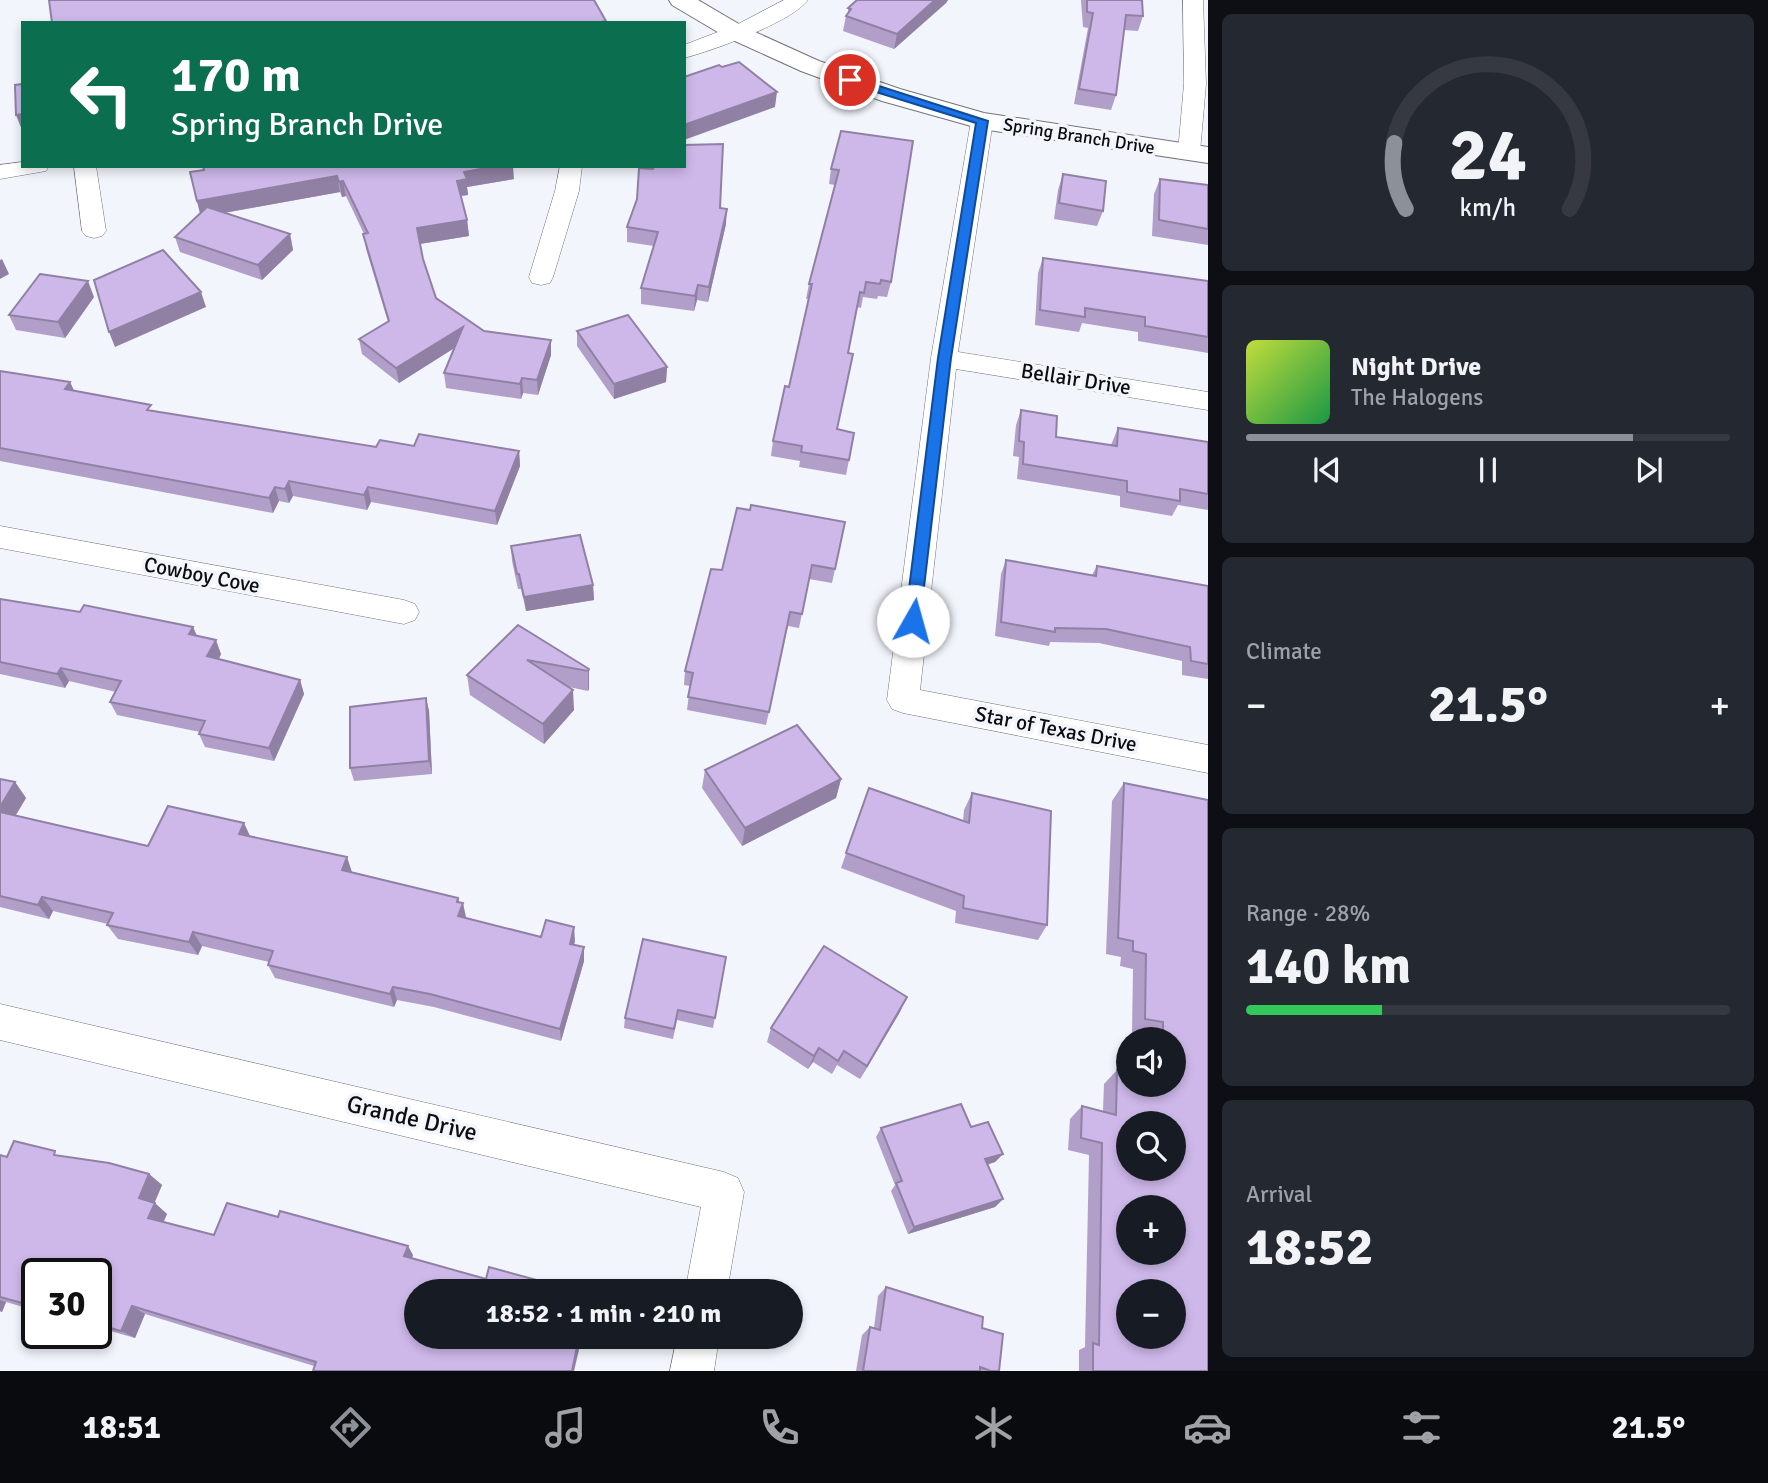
<!DOCTYPE html>
<html lang="en">
<head>
<meta charset="utf-8">
<style>
  :root { --surface:#171b24; --page:#242831; --text:#f1f3f6; --muted:#9ea1a6; --line:#363941; --accent:#8c9099 }
  body { margin:0; font-family:Signika,sans-serif; background:var(--page); color:var(--text); height:100vh; display:flex; flex-direction:column; font-size:26px; white-space:nowrap }
  * { box-sizing:border-box; margin:0 }
  p { font-size:23px; color:var(--muted) }
  .icon { flex:none; width:38px; height:38px; fill:none; stroke:currentColor; stroke-width:2; stroke-linecap:round; stroke-linejoin:round }
  .map { position:relative; flex:1; overflow:hidden }
  .sheet { display:flex; flex-direction:column; gap:14px; padding:14px; background:#0d0f14; width:560px }
  .sheet>* { flex:none }
  .hud { position:absolute; left:21px; top:21px; width:665px; height:147px; border-radius:0px; box-shadow:0 4px 10px #0003; background:#0b6e4f; color:#fff; overflow:hidden }
  .buttons { position:absolute; left:1116px; top:1027px; display:grid; gap:14px }
  .buttons a { display:grid; place-items:center; width:70px; height:70px; border-radius:50%; background:var(--surface); box-shadow:0 4px 10px #0003; font-size:35px }
  .speed { position:absolute; left:21px; top:1258px; display:flex; gap:14px; font-size:35px; font-weight:700; text-align:center }
  .speed>* { display:grid; place-content:center; width:91px; height:91px; border-radius:50%; background:var(--surface); box-shadow:0 4px 10px #0003; line-height:1 }
  .speed .limit { border:4px solid #111; border-radius:10px; background:#fff; color:#111 }
  .pin { position:absolute; display:grid; place-items:center; width:60px; height:60px; color:#fff; margin:-30px; border:4px solid #fff; border-radius:50%; box-shadow:0 2px 7px #0007 }
  .me { position:absolute; width:77px; margin:-38px; rotate:7deg; stroke-linejoin:round; filter:drop-shadow(0 0 5px #0008) }
  .turn { display:flex; align-items:center; gap:24px; height:147px; padding:0 35px; font-size:32px }
  .turn .icon { width:91px; height:91px; stroke-width:2.5 }
  .turn b { display:block; font-size:49px; line-height:60px }
  .big { font-size:52px; font-weight:700; line-height:1.1 }
  .sheet .tile { flex:1; display:flex; flex-direction:column; justify-content:center; gap:10px; min-width:0; padding:0 24px; border-radius:10px; background:var(--page) }
  .sheet .dial { align-items:center; gap:0 }
  .dial svg { height:182px; overflow:visible; fill:none; stroke:var(--line); stroke-width:7; stroke-linecap:round; text-anchor:middle }
  .dial text { fill:var(--text); stroke:none }
  .song { display:flex; align-items:center; gap:21px }
  .cover { width:84px; height:84px; border-radius:10px; background:linear-gradient(135deg,hsl(70 70% 55%),hsl(140 70% 35%)) }
  .played { height:7px; border-radius:4px; background:linear-gradient(90deg,var(--accent) 80%,var(--line) 80%) }
  .keys { display:flex; justify-content:space-around; direction:ltr }
  .heat { display:flex; justify-content:space-between; align-items:center; font-size:38px; direction:ltr }
  .charge { height:10px; border-radius:5px; background:linear-gradient(90deg,#34c759 28%,var(--line) 0) }
  .trip { position:absolute; left:404px; top:1279px; width:399px; height:70px; border-radius:35px; background:var(--surface); box-shadow:0 4px 10px #0003; font-weight:700; line-height:70px; text-align:center }
  .dock { display:flex; height:112px; justify-content:space-around; align-items:center; background:#090b0e; color:var(--muted) }
  .dock .icon { width:49px; height:49px }
  .dock .active { color:var(--accent) }
  .dock b { font-size:32px; color:var(--text) }
  main { display:flex; flex:1; min-height:0 }
  .map>svg:first-child { display:block }
  .lines { fill:none; stroke-linecap:round; stroke-linejoin:round }
  .minor-casing { stroke:#717479; stroke-width:1 }
  .tertiary-casing { stroke:#717479; stroke-width:2 }
  .minor { fill:#fff; fill-rule:evenodd }
  .tertiary { fill:#fff; fill-rule:evenodd }
  .wall { fill:#b19ec9 }
  .shaded-wall { fill:#9081a4 }
  .building { fill:#ceb8ea; stroke:#9081a4; stroke-width:2; fill-rule:evenodd }
  .route { fill:#1a73e8; stroke:#114b97; stroke-width:2 }
  .labels { text-anchor:middle; dominant-baseline:central; stroke-width:7; stroke-linejoin:round; paint-order:stroke }
  .far-street-label { font-size:18px; fill:#0b0c0e; stroke:#f2f5fc }
  .street-label { font-size:21px; fill:#0b0c0e; stroke:#f2f5fc }
  .near-street-label { font-size:24px; fill:#0b0c0e; stroke:#f2f5fc }
</style>
</head>
<body>
<main>
<div class="map">
<svg width="1208" height="1371" viewBox="0 0 1208 1371">
  <rect width="100%" height="100%" fill="#f2f5fc"/>
  <g class="lines">
    <g class="minor-casing">
      <g id="minor">
        <path d="M784 0H808C792 22 712 51 684 58V45L736 25Z"/>
        <path d="M1183 0H1203L1206 84 1200 152 1197 157H1181L1178 152 1184 84Z"/>
        <path d="M982 114 990 116 993 121 958 352 1208 392V410L956 369 920 690 1208 745V773L903 713 892 709 887 700 931 358 971 121 974 116Z"/>
        <path d="M23 162V166H49L46 171 0 179V165Z"/>
        <path d="M74 166H96L106 231 102 236 94 238 86 236 82 231Z"/>
        <path d="M560 166H582L579 191 553 277 550 283 541 285 532 283 529 277 555 191Z"/>
        <path d="M0 526 404 600 415 604 419 612 415 620 404 624 0 548Z"/>
        <path d="M0 1004 724 1172 738 1178 744 1192 727 1292H685L701 1207 0 1040Z"/>
        <path d="M677 1337H719L714 1371H670Z"/>
      </g>
    </g>
    <g class="tertiary-casing">
      <path id="tertiary" d="M669 0H698L744 27 819 61 900 89 984 113 1208 147V163L982 129 882 101 801 71 726 37 672 5Z"/>
    </g>
    <use href="#minor" class="minor"/>
    <use href="#tertiary" class="tertiary"/>
  </g>
  <g class="wall">
    <path d="M857 0H948L946 3 894 49 843 31 846 16 848 13V8Z"/>
    <path d="M1081 0H1142L1143 16 1138 31 1124 30 1116 95 1111 110 1074 104 1088 28 1083 27Z"/>
    <path d="M841 131 891 282 887 297 878 296 877 299 863 297 861 308 857 307 848 353 837 429 849 460 846 475 799 467 800 461 771 456 773 441 789 387 809 299H806L809 284 835 185 829 184 831 169Z"/>
    <path d="M653 169 720 208 726 224 708 302 697 300 694 311 641 304V288L654 246 627 242V227Z"/>
    <path d="M190 172 514 179 467 187 468 195 461 196 467 220 469 236 420 244 423 259 436 298 484 331 551 340V355L538 395 523 393 521 399 446 388 444 373 454 348 399 383 362 354 359 339 388 322 366 249 364 234 346 196 342 197 340 192 224 213 290 234 293 250 262 280 180 252 175 237 200 213Z"/>
    <path d="M1063 174 1103 211 1097 226 1054 219 1058 190Z"/>
    <path d="M1160 179 1208 185V245L1152 236 1154 194Z"/>
    <path d="M1043 258 1208 281V353L1138 341V332L1082 323 1079 332 1035 325 1038 273Z"/>
    <path d="M94 297 65 338 16 330 9 315Z"/>
    <path d="M577 331 667 367 666 382 614 399 577 346Z"/>
    <path d="M0 371 70 382 74 391 153 411 376 447 414 446 519 451 520 466 497 525 371 502 367 510 293 496 289 503 279 501 273 513 0 461Z"/>
    <path d="M1021 410 1056 437 1111 445 1118 428 1208 442V510L1178 505 1172 516 1120 507V496L1017 479 1019 457 1013 456 1016 425Z"/>
    <path d="M750 510 845 522 832 583 809 579 799 628 788 626 766 725 687 710 690 686 684 685 685 671Z"/>
    <path d="M511 546 593 585 594 600 526 611 521 589H518L512 561Z"/>
    <path d="M1006 560 1092 575 1097 566 1208 586V679L1182 675V661L1099 643 1050 642 1049 646 995 636 1001 574Z"/>
    <path d="M0 599 80 612 193 627 197 636 221 654 219 659 300 680 304 694 274 761 205 747 199 734 200 732 117 715 110 702 116 692 69 681 65 688 0 674Z"/>
    <path d="M518 625 589 669 588 691 569 687 574 710 544 744 470 695 467 675Z"/>
    <path d="M426 698 429 711 432 774 354 781 350 768Z"/>
    <path d="M705 770 841 779 836 798 742 846 702 788Z"/>
    <path d="M0 779 15 782 26 798 16 815 148 846 250 837 352 872 458 898 466 918 541 937 575 941 574 945 584 947V961L561 1041 434 1007 397 1000 394 1007 275 978 268 965 269 962 202 946 198 955 118 939 107 925 108 924 53 911 49 919 0 907Z"/>
    <path d="M1124 783 1208 800V1371H1079V1350L1085 1347 1089 1155 1068 1150 1070 1119 1082 1106 1103 1111 1104 1084 1117 1070 1174 1085V1040H1149V1037L1132 1033 1133 969 1120 966 1121 957 1106 954 1112 801Z"/>
    <path d="M869 788 963 821 964 810 972 793 1047 925 1038 940 955 923 956 911 841 868Z"/>
    <path d="M726 957 713 1028 677 1020 673 1039 624 1028 625 1018Z"/>
    <path d="M900 1012 860 1079 837 1065 832 1074 813 1062 808 1069 767 1042 771 1028Z"/>
    <path d="M971 1127 1003 1154 995 1162 987 1165 1003 1199 995 1207 908 1234 891 1191 895 1185 876 1137 881 1128Z"/>
    <path d="M0 1155 7 1157 61 1156 149 1174 162 1185 154 1203 167 1214 163 1222 214 1235 413 1255 412 1258 486 1279 544 1282 546 1292H416L314 1366 145 1314 135 1338 96 1327V1274H37V1311L6 1302 2 1312 0 1311Z"/>
    <path d="M886 1287 982 1328 999 1371H856L862 1335 870 1327 874 1328 878 1296Z"/>
  </g>
  <g class="shaded-wall">
    <path d="M935 0H948L946 3 894 49 897 34Z"/>
    <path d="M777 92 775 107 684 140V125Z"/>
    <path d="M23 114 22 130 16 115Z"/>
    <path d="M497 166H513L514 179 467 187 468 195 458 196 457 181 464 172Z"/>
    <path d="M337 176 340 192 201 217 197 201Z"/>
    <path d="M343 181 346 196 342 197 339 182Z"/>
    <path d="M727 209 726 224 708 302 709 287Z"/>
    <path d="M467 220 469 236 419 244 417 228Z"/>
    <path d="M290 234 293 250 262 280 258 265Z"/>
    <path d="M2 259 9 274 0 279V260Z"/>
    <path d="M88 281 94 297 65 338 58 322Z"/>
    <path d="M698 285 697 300 694 311 695 296Z"/>
    <path d="M201 292 206 307 115 347 109 332Z"/>
    <path d="M463 327 464 342 399 383 396 368Z"/>
    <path d="M551 340V355L538 395 537 380Z"/>
    <path d="M667 367 666 382 614 399V384Z"/>
    <path d="M522 378 523 393 521 399 520 384Z"/>
    <path d="M70 382 77 397 65 389Z"/>
    <path d="M519 451 520 466 497 525 495 511Z"/>
    <path d="M289 481 293 496 289 503 285 489Z"/>
    <path d="M275 487 279 501 273 513 269 498Z"/>
    <path d="M368 487 371 502 367 510 364 495Z"/>
    <path d="M593 585 594 600 526 611 524 597Z"/>
    <path d="M193 627 199 641 189 634Z"/>
    <path d="M216 640 221 654 213 670 207 656Z"/>
    <path d="M61 668 69 681 65 688 57 674Z"/>
    <path d="M589 669V689L588 691V671Z"/>
    <path d="M300 680 304 694 274 761 269 748Z"/>
    <path d="M573 690 574 710 544 744 543 724Z"/>
    <path d="M426 698 429 711 432 774 429 761Z"/>
    <path d="M841 779 836 798 742 846 745 828Z"/>
    <path d="M15 782 26 798 9 826 0 814V807Z"/>
    <path d="M244 823 251 838 239 834Z"/>
    <path d="M347 857 352 872 342 870Z"/>
    <path d="M42 897 53 911 49 919 38 905Z"/>
    <path d="M458 898 461 910 463 903 466 917 461 930 457 902Z"/>
    <path d="M574 927 575 941 570 957V944Z"/>
    <path d="M193 932 202 946 198 955 189 942Z"/>
    <path d="M584 947V961L561 1041 560 1029Z"/>
    <path d="M393 987 397 1000 394 1007 390 994Z"/>
    <path d="M907 997 900 1012 860 1079 867 1066Z"/>
    <path d="M819 1048 813 1062 808 1069 814 1056Z"/>
    <path d="M1003 1154 995 1162 978 1167 985 1159Z"/>
    <path d="M149 1174 162 1185 152 1209 139 1198Z"/>
    <path d="M1003 1199 995 1207 908 1234 914 1227Z"/>
    <path d="M155 1203 167 1214 161 1228 148 1218Z"/>
    <path d="M408 1246 413 1255 410 1265 404 1256Z"/>
    <path d="M0 1300 6 1302 2 1312 0 1311Z"/>
    <path d="M132 1306 145 1314 135 1338 121 1331Z"/>
    <path d="M579 1337H582L574 1371H572Z"/>
  </g>
  <g class="building">
    <path d="M49 0H594L606 21 595 23H52Z"/>
    <path d="M857 0H935L897 34 846 16 851 9 848 8Z"/>
    <path d="M1087 0H1142L1143 16 1126 15 1116 95 1079 89 1093 13 1087 12Z"/>
    <path d="M739 62 777 92 684 125V77L719 65 722 67Z"/>
    <path d="M23 84V114L16 115 15 85Z"/>
    <path d="M841 131 913 141 891 282 881 280 880 284 866 282 864 293 860 292 848 353 853 354 837 429 854 433 849 460 801 452 802 446 773 441 785 386 789 387 812 284H809L839 170 831 169Z"/>
    <path d="M723 144 720 208 727 209 709 287 698 285 695 296 641 288 658 232 627 227 637 199 639 168 653 169 654 166H684V145Z"/>
    <path d="M203 166H497L464 172 467 179 457 181 467 220 417 228 423 259 436 298 484 331 551 340 537 380 522 378 520 384 444 373 463 327 396 368 359 339 389 321 363 234 368 233 343 181 339 182 337 176 197 201 190 172 204 170Z"/>
    <path d="M1063 174 1106 181 1103 211 1059 203Z"/>
    <path d="M1160 179 1208 185V229L1159 220Z"/>
    <path d="M207 207 290 234 258 265 175 237Z"/>
    <path d="M163 250 201 292 109 332 94 280Z"/>
    <path d="M1043 258 1208 281V337L1145 326V317L1085 308V317L1040 310Z"/>
    <path d="M40 274 88 281 58 322 9 315Z"/>
    <path d="M628 315 667 367 614 384 577 331Z"/>
    <path d="M0 371 70 382 65 389 151 405 147 410 376 447 380 440 414 446 419 434 519 451 495 511 368 487 364 495 289 481 285 489 275 487 269 498 0 448Z"/>
    <path d="M1021 410 1057 416 1056 437 1117 446 1118 428 1208 442V494L1180 489V501L1127 492V481L1023 464 1024 442 1019 441Z"/>
    <path d="M751 505 845 522 835 569 812 565 802 614 790 612 769 712 688 697 693 673 685 671 711 569 722 570 737 508 750 510Z"/>
    <path d="M580 535 593 585 524 597 519 574H517L511 546Z"/>
    <path d="M1006 560 1096 576 1097 566 1208 586V664L1191 661 1190 647 1106 629 1055 628V632L1001 622Z"/>
    <path d="M0 599 80 612 84 605 193 627 189 634 216 640 207 656 300 680 269 748 199 734 205 721 110 702 121 681 61 668 57 674 0 662Z"/>
    <path d="M518 625 589 669 588 671 527 660 573 690 543 724 467 675Z"/>
    <path d="M426 698 429 761 350 768V707Z"/>
    <path d="M797 725 841 779 745 828 705 770Z"/>
    <path d="M0 779 15 782 0 807Z"/>
    <path d="M1124 783 1208 800V1371H1093V1343L1099 1345 1102 1143 1081 1138 1082 1106 1116 1115 1117 1070 1129 1073V1085H1174V1040H1163V1022L1145 1019 1146 954 1133 951V941L1118 938ZM1129 1124H1174V1169H1129ZM1129 1208H1174V1253H1129ZM1129 1292H1174V1337H1129Z"/>
    <path d="M869 788 969 823 972 793 1051 811 1047 925 963 908 964 896 846 853Z"/>
    <path d="M168 806 244 823 239 834 347 857 342 870 458 898 457 902 463 903 458 916 541 937 546 920 574 927 570 944 584 947 560 1029 430 994 393 987 390 994 268 965 273 951 193 932 189 942 107 925 113 913 42 897 38 905 0 896V812L148 846Z"/>
    <path d="M643 939 726 957 715 1018 678 1010 674 1029 625 1018Z"/>
    <path d="M824 946 907 997 867 1066 844 1051 838 1061 819 1048 814 1056 771 1028Z"/>
    <path d="M961 1104 971 1127 988 1122 1003 1154 985 1159 1003 1199 914 1227 896 1183 902 1181 881 1128Z"/>
    <path d="M14 1141 55 1151 54 1155 109 1163 149 1174 139 1198 155 1203 148 1218 214 1235 227 1203 278 1217 280 1211 408 1246 404 1256 486 1279 489 1267 544 1282 542 1292H416V1337H579L572 1371H313L316 1362 132 1306 121 1331 96 1324V1274H37V1307L0 1297V1155L7 1157Z"/>
    <path d="M886 1287 983 1317 982 1328 1003 1334 999 1371H991L980 1367V1371H863L870 1327 880 1330Z"/>
  </g>
  <path class="route" d="M847 78H854L988 121 951 358 920 621 913 627 905 621 938 358 976 123 847 83Z"/>
  <g class="labels">
    <g class="far-street-label">
      <text transform="translate(1079 136) rotate(9)">Spring Branch Drive</text>
    </g>
    <g class="street-label">
      <text transform="translate(1076 379) rotate(9)">Bellair Drive</text>
      <text transform="translate(202 575) rotate(11)">Cowboy Cove</text>
      <text transform="translate(1056 729) rotate(11)">Star of Texas Drive</text>
    </g>
    <g class="near-street-label">
      <text transform="translate(412 1118) rotate(13)">Grande Drive</text>
    </g>
  </g>
</svg>
<div class="buttons">
<a><svg class="icon" aria-label="sound" viewBox="0 0 24 24"><path d="M4 9h4l5-4v14l-5-4H4zM17 9q2 3 0 6"/></svg></a>
<a><svg class="icon" aria-label="search" viewBox="0 0 24 24"><circle cx="10" cy="10" r="6"/><path d="M15 15l6 6"/></svg></a>
<a>+</a>
<a>−</a>
</div>
<div class="speed"><div class="limit">30</div></div>
<div class="pin" style="left:850px;top:80px;background:#d93025"><svg class="icon" aria-label="arrive" viewBox="0 0 24 24"><path d="M6 21V4h12l-3 4 3 4H6"/></svg></div>
<svg class="me" style="left:913px;top:621px" viewBox="-20 -20 40 40"><circle r="19" fill="#fff"/><path d="M0-13L10 11 0 6-10 11z" fill="#1a73e8"/></svg>
<div class="trip">18:52 · 1 min · 210 m</div>
<div class="hud">
<div class="turn"><svg class="icon" aria-label="left" viewBox="0 0 24 24"><path d="M17 20v-9H6M10 6l-5 5 5 5"/></svg><div><b>170 m</b>Spring Branch Drive</div></div>
</div>
</div>
<section class="sheet">
<div class="tile dial"><svg viewBox="0 0 100 80">
<path d="M14 69A42 42 0 1 1 86 69"/>
<path d="M14 69A42 42 0 0 1 9 40" stroke="#8c9099"/>
<text x="50" y="56" font-size="32" font-weight="700">24</text>
<text x="50" y="72" font-size="11">km/h</text>
</svg></div>
<div class="tile">
<div class="song"><i class="cover"></i><div><b>Night Drive</b><p>The Halogens</p></div></div>
<div class="played"></div>
<div class="keys"><svg class="icon" aria-label="previous" viewBox="0 0 24 24"><path d="M18 5L8 12l10 7zM5 5v14"/></svg><svg class="icon" aria-label="pause" viewBox="0 0 24 24"><path d="M8 5v14M16 5v14"/></svg><svg class="icon" aria-label="next" viewBox="0 0 24 24"><path d="M6 5l10 7-10 7zM19 5v14"/></svg></div>
</div>
<div class="tile"><p>Climate</p>
<div class="heat"><a>−</a><b class="big">21.5°</b><a>+</a></div>
</div>
<div class="tile"><p>Range · 28%</p><b class="big">140 km</b><div class="charge"></div></div>
<div class="tile"><p>Arrival</p><b class="big">18:52</b></div>
</section>
</main>
<nav class="dock">
<b>18:51</b>
<svg class="icon active" aria-label="directions" viewBox="0 0 24 24"><path d="M12 3l9 9-9 9-9-9zM9 14v-3h6M13 9l2 2-2 2"/></svg>
<svg class="icon" aria-label="music" viewBox="0 0 24 24"><path d="M9 18V5l10-2v13"/><circle cx="6" cy="18" r="3"/><circle cx="16" cy="16" r="3"/></svg>
<svg class="icon" aria-label="phone" viewBox="0 0 24 24"><path d="M5 4h4l2 5-3 2q2 4 5 5l2-3 5 2v4C11 20 4 13 5 4z"/></svg>
<svg class="icon" aria-label="climate" viewBox="0 0 24 24"><path d="M12 3v18M4 7l16 10M4 17L20 7"/></svg>
<svg class="icon" aria-label="car" viewBox="0 0 24 24"><path d="M5 17H2v-5l4-1 3-4h7l3 4 3 1v5h-3M9 17h6M6 11h13"/><circle cx="7" cy="17" r="2"/><circle cx="17" cy="17" r="2"/></svg>
<svg class="icon" aria-label="filters" viewBox="0 0 24 24"><path d="M4 7h16M4 17h16"/><circle cx="9" cy="7" r="2"/><circle cx="15" cy="17" r="2"/></svg>
<b>21.5°</b>
</nav>
</body>
</html>
